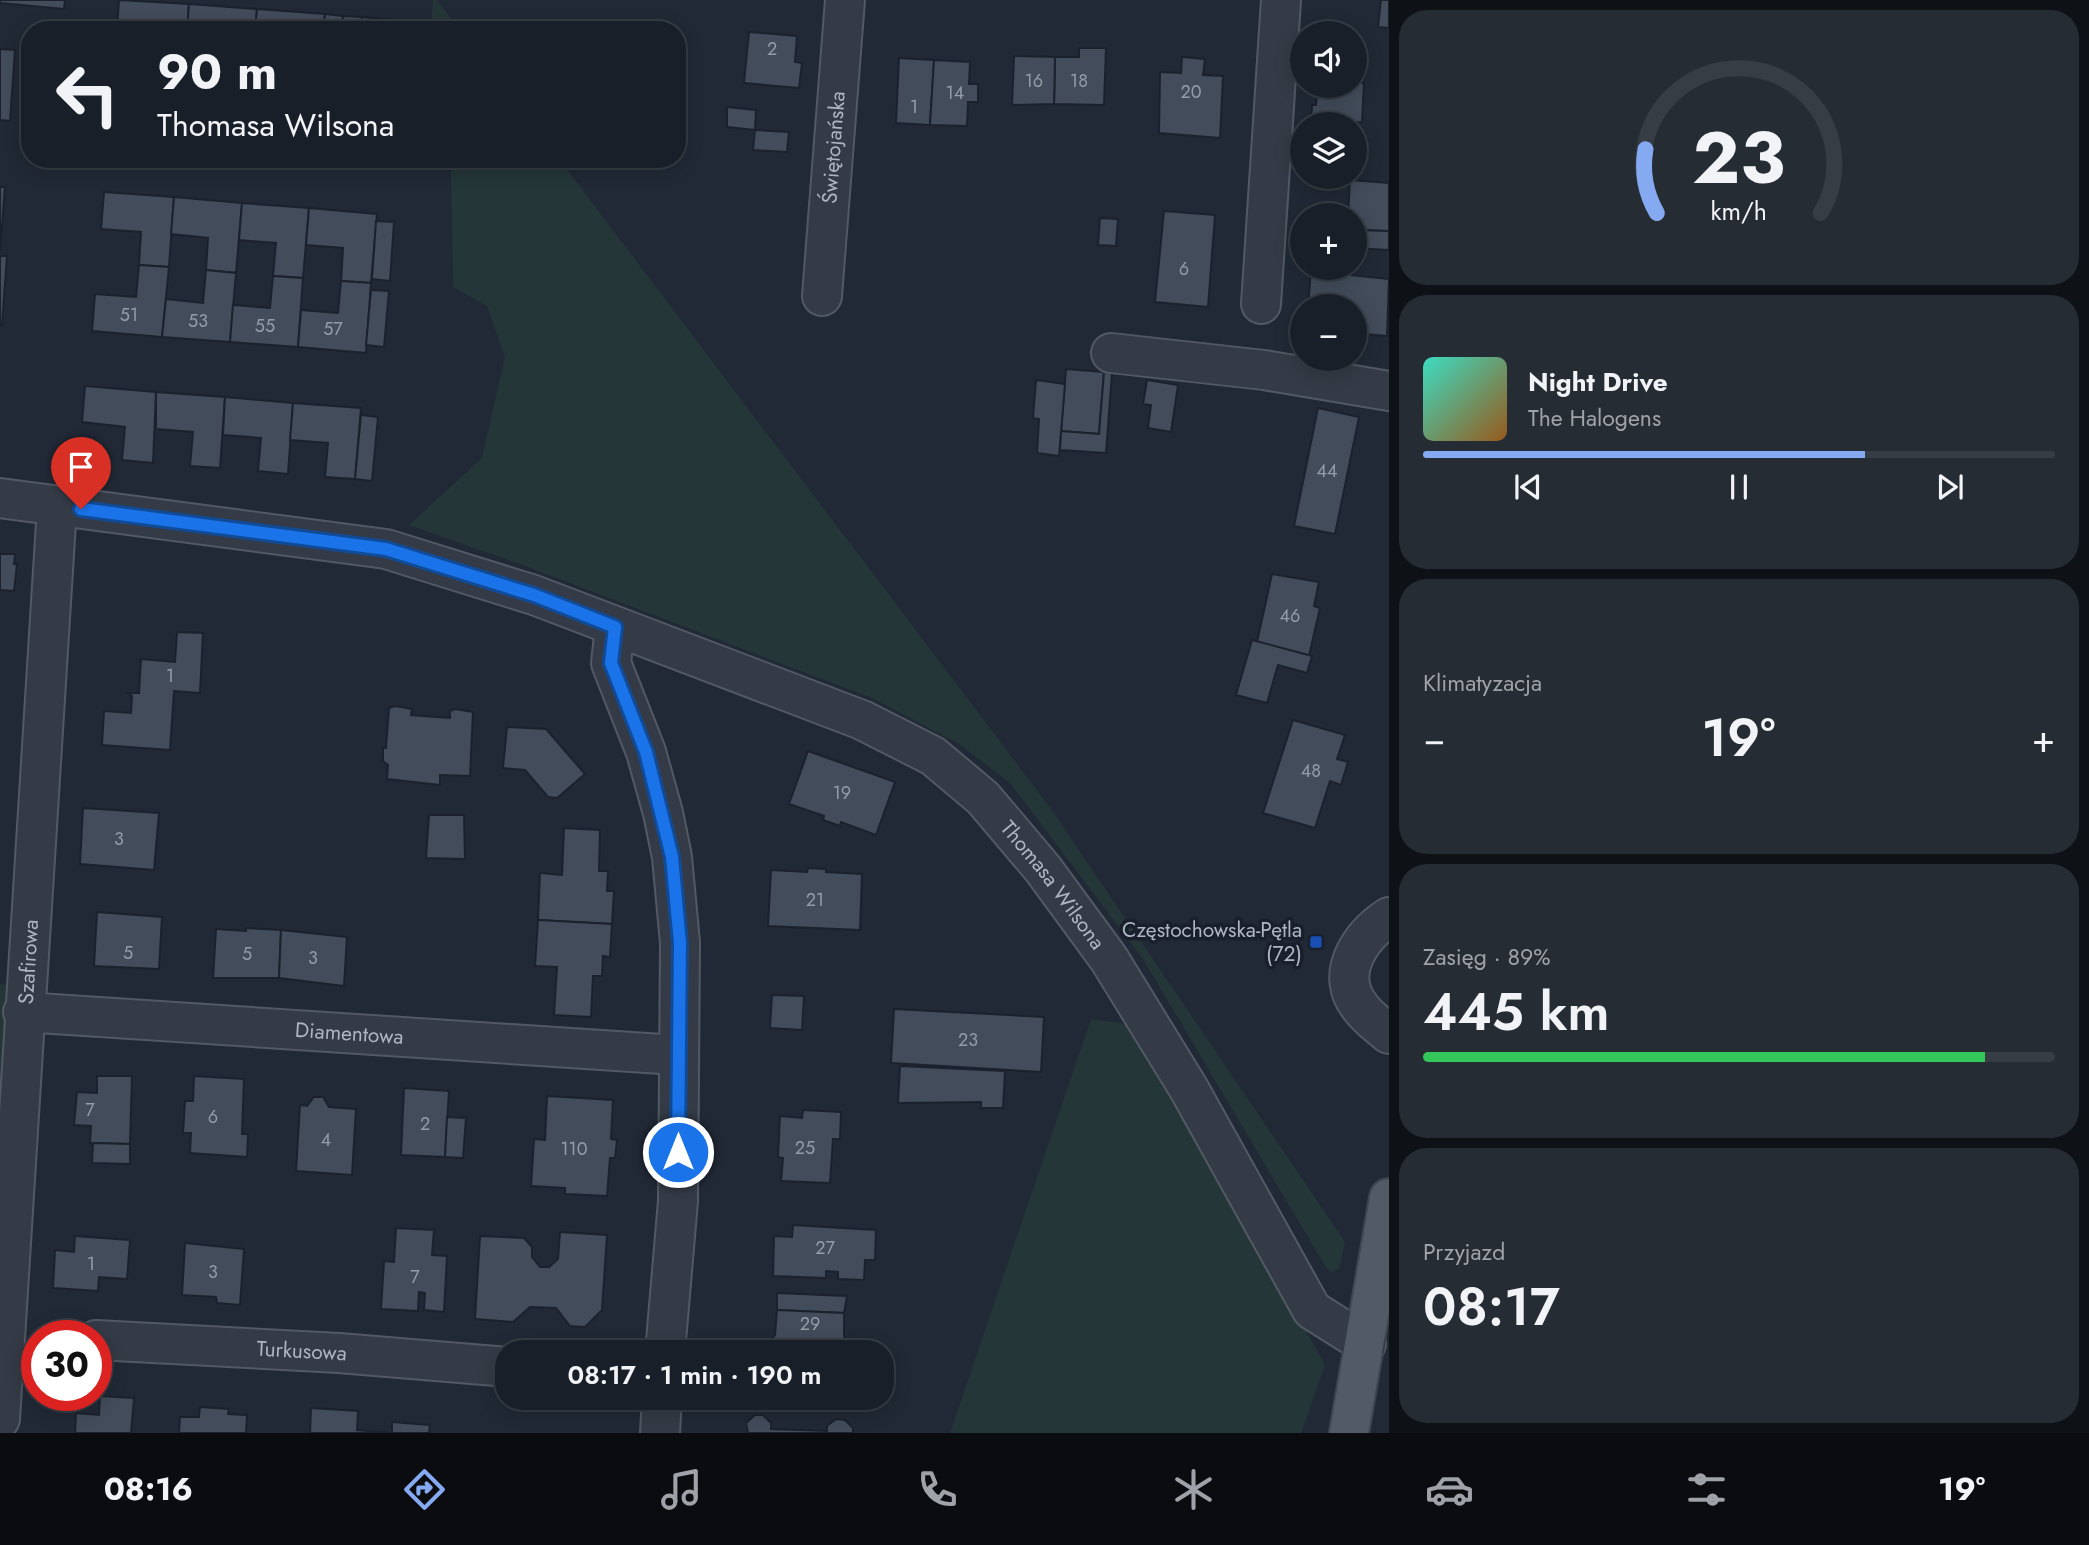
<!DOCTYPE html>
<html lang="pl">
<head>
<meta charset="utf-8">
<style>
  :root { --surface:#191f28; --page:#262c34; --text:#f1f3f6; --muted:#9fa2a8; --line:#373d45; --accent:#85aaf1 }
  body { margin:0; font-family:Jost,sans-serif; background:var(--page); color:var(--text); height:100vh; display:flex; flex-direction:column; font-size:26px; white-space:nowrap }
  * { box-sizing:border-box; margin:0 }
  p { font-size:23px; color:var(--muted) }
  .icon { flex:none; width:38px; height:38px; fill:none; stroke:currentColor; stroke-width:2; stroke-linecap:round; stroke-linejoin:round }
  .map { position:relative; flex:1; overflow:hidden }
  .drawer { display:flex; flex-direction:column; gap:10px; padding:10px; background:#0e1116; width:700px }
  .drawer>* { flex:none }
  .top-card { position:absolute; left:21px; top:21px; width:665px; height:147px; border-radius:28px; box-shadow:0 4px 18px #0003,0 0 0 2px var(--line); background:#191f28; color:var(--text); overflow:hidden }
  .fabs { position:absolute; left:1290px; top:21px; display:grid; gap:14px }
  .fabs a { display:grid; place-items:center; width:77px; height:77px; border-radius:50%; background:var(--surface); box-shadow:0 4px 18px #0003,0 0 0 2px var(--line); font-size:35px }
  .speed { position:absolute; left:21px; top:1320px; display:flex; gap:14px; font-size:35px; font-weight:700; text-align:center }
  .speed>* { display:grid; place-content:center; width:91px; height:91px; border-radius:50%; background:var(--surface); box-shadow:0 4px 18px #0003,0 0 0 2px var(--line); line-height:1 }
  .speed .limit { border:10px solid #d22; background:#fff; color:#111 }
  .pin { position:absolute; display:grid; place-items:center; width:60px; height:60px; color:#fff; margin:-72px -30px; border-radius:50% 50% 50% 0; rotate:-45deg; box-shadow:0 0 7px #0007 }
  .pin .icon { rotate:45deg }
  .me { position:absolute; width:77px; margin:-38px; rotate:0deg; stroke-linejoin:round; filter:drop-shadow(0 0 5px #0008) }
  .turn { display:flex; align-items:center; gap:24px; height:147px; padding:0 21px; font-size:32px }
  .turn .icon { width:91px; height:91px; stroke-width:2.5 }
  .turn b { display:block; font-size:49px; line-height:60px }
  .big { font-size:52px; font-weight:600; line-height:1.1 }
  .drawer .card { flex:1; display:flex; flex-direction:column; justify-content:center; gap:10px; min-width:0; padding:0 24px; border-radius:28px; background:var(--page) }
  .drawer .dial { align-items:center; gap:0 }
  .dial svg { height:182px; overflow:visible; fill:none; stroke:var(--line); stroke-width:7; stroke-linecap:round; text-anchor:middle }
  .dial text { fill:var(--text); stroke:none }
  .song { display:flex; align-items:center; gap:21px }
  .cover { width:84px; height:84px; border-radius:10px; background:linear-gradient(135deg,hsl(170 70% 55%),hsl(30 70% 35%)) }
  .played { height:7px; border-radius:4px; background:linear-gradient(90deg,var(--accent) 70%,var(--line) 70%) }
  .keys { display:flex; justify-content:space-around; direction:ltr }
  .heat { display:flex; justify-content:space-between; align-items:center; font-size:38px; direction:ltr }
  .charge { height:10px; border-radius:5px; background:linear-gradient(90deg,#34c759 89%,var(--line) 0) }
  .trip { position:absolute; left:495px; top:1340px; width:399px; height:70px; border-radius:28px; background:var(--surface); box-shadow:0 4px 18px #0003,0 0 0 2px var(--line); font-weight:600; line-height:70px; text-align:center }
  .dock { display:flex; height:112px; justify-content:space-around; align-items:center; background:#0a0c10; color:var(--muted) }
  .dock .icon { width:49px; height:49px }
  .dock .current { color:var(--accent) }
  .dock b { font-size:32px; color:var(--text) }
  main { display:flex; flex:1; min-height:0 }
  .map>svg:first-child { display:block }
  .green { fill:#243638 }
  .building { fill:#424c5a; stroke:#1c222d; stroke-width:2 }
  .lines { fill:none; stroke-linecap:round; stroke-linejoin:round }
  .minor-casing { stroke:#525964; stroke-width:42 }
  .major-casing { stroke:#3e4450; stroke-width:42 }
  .minor { stroke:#343b46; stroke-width:38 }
  .major { stroke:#525a66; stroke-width:38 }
  .route-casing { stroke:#114b97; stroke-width:18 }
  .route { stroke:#1a73e8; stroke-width:12 }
  .transit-dot { fill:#1a4fb4; stroke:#1a202b; stroke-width:2.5 }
  .labels { text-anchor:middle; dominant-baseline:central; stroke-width:7; stroke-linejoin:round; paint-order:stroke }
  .number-label { font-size:18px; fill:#939ca9 }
  .street-label { font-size:21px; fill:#aeb6c3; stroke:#1a202b }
  .poi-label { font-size:21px; fill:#aeb6c3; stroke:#1a202b; text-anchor:end }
</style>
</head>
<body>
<main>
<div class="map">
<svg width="1389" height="1433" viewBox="0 0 1389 1433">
  <rect width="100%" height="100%" fill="#212936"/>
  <g class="green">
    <path d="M433 0H437L460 30H431Z"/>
    <path d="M419 159H559L1049 806 1345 1242 1339 1268 1331 1273 1325 1266 1143 959 1011 784 961 745 872 698 520 564 409 525 482 458 505 357 487 306 453 287 451 165Z"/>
    <path d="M0 984 25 986 0 1129Z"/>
    <path d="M1091 1019 1134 1025 1325 1365 1301 1433H950Z"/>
  </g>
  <g class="building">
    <path d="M0 0H65L64 9 0 3Z"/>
    <path d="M119 0 189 4 187 30H117Z"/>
    <path d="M1381 0H1389V28L1378 27Z"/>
    <path d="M189 4 257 9 255 30H187Z"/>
    <path d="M257 9 325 14 323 30H255Z"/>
    <path d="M325 14 343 16 342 30H323Z"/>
    <path d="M343 16 362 17 361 30H342Z"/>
    <path d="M362 17 393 20 392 30H361Z"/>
    <path d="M749 32 797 36 795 62 802 63 799 88 744 83Z"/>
    <path d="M1079 48H1106L1104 105 1054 104 1055 57H1079Z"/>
    <path d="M0 49 15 50 10 121 0 120Z"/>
    <path d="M1014 56 1055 57 1054 104 1012 105Z"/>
    <path d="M1182 57 1205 59 1203 75 1223 76 1220 138 1159 133 1160 72 1181 73Z"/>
    <path d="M899 58 934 60 930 125 896 123Z"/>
    <path d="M934 60 970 62 969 84H978V102H968L967 126 930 125Z"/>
    <path d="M1354 82 1364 83 1362 122 1311 124 1312 105H1316L1318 86H1354Z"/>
    <path d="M727 107 756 110 755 130 727 127Z"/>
    <path d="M755 130 789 132 787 152 753 150Z"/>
    <path d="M1350 180 1389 183V231L1354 230V215H1348Z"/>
    <path d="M0 187H5L0 251Z"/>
    <path d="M104 192 174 197 169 267 139 265 141 232 101 229Z"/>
    <path d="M174 197 242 203 236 273 206 270 208 238 171 234Z"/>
    <path d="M242 203 309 208 303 278 273 276 276 243 239 240Z"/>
    <path d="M309 208 377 214 371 283 341 281 343 248 306 245Z"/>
    <path d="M1164 211 1215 215 1208 307 1155 302Z"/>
    <path d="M1100 218 1118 219 1116 246 1098 245Z"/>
    <path d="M376 221 394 222 390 281 372 279Z"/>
    <path d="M1354 230 1389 231V250L1354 248Z"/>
    <path d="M0 256H7L2 325H0Z"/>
    <path d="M139 265 169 267 162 337 92 331 95 294 136 297Z"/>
    <path d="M206 270 236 273 230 342 162 337 166 299 203 303Z"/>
    <path d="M1311 271 1389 279 1387 336 1354 333V306H1308Z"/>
    <path d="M273 276 303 278 298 347 230 342 233 305 270 308Z"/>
    <path d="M341 281 371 283 366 353 298 347 301 310 338 313Z"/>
    <path d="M371 290 389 291 384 347 366 345Z"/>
    <path d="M1066 369 1104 372 1099 434 1061 431Z"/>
    <path d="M1104 372 1112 373 1106 453 1060 450 1061 431 1099 434Z"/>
    <path d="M1036 380 1065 384 1059 456 1037 453 1039 419 1033 418Z"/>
    <path d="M1147 380 1178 385 1171 432 1148 428 1151 405 1143 404Z"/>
    <path d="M85 386 156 392 153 463 122 460 125 427 82 422Z"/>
    <path d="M156 392 225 397 220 468 190 466 193 432 156 429Z"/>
    <path d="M225 397 293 403 288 474 258 471 261 438 223 435Z"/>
    <path d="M293 403 361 408 355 479 325 477 328 443 290 440Z"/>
    <path d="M1318 408 1359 417 1335 534 1294 526Z"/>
    <path d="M361 415 378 417 372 481 355 479Z"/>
    <path d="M0 554H15L14 564H17L14 591 0 590Z"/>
    <path d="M1272 574 1319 582 1314 606 1320 608 1309 656 1257 642Z"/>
    <path d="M177 632 203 633 200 693 174 691 170 750 102 745 104 711 131 713 132 696 128 693H139L141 659 175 662Z"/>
    <path d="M1252 640 1312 656 1307 673 1278 665 1267 703 1236 695Z"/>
    <path d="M395 706 412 709 411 715 450 718V711L455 709 473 712 470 776 440 775V785L387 779 388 765 383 761V748H386L389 708Z"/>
    <path d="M1293 720 1345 735 1337 759 1348 762 1341 785 1330 781 1315 828 1263 813Z"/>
    <path d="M507 727 546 729 585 774 557 798 548 797 525 770 503 768Z"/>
    <path d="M808 751 895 782 876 835 841 822 840 826 823 820 824 816 789 804Z"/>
    <path d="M83 808 159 813 154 870 80 864Z"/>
    <path d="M429 815H464L465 859 426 858Z"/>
    <path d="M564 828 600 830 599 871H608L607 891H614L612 924 538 920 540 873 562 875Z"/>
    <path d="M808 868 826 869V872L862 874 860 930 768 926 771 870 807 872Z"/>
    <path d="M97 912 162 917 159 969 94 966Z"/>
    <path d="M538 920 612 924 610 957 603 956 602 976H593L591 1017 554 1015 557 967 535 966Z"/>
    <path d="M246 928 281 930 279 978H213L216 929 246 931Z"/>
    <path d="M281 930 347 937 344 986 279 978Z"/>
    <path d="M772 995 804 996 802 1030 770 1028Z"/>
    <path d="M894 1009 1044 1017 1041 1072 891 1063Z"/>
    <path d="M900 1066 1005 1071 1003 1108H981V1102L898 1103Z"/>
    <path d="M97 1076H132L130 1144 90 1143 91 1126 74 1125 77 1092 97 1093Z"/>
    <path d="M194 1076 244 1079 242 1134H248L247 1157 190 1153 191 1133H183L185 1101H193Z"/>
    <path d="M404 1088 449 1091 445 1157 401 1155Z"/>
    <path d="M547 1096 613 1100 611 1139 617 1140 615 1158H610L607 1196 565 1194V1188L531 1186 534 1139 545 1140Z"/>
    <path d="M314 1097H323L329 1107 356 1109 352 1175 296 1171 300 1105 307 1106Z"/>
    <path d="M803 1110 841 1112 840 1139H833L830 1183 781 1181 783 1158 778 1157 780 1116 802 1118Z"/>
    <path d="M447 1117 466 1118 463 1158 445 1157Z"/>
    <path d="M93 1143 130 1144V1164L92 1163Z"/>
    <path d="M793 1225 876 1230 875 1260H865L864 1280 838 1279V1272L826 1271V1278L773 1276 774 1236 792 1237Z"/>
    <path d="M396 1228 434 1230 432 1255 447 1256 444 1312 424 1310 425 1293 419 1292 418 1311 381 1309 384 1261 394 1262Z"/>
    <path d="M560 1232 607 1235 602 1310 585 1327 570 1326 556 1308 530 1307 513 1322 475 1319 480 1236 524 1238 532 1247V1257L540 1267H549L558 1259Z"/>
    <path d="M75 1236 130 1240 127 1279 99 1277 98 1291 53 1288 55 1250 74 1252Z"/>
    <path d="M185 1243 244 1249 240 1305 217 1303 216 1297 182 1295Z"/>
    <path d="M777 1293 847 1296 844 1313 777 1310Z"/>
    <path d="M777 1310 844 1313V1336L849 1343 843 1353H768L769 1342 775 1335Z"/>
    <path d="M100 1396 134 1398 131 1433H75L76 1413 99 1415Z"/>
    <path d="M200 1407 229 1409 228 1414 247 1415 246 1433H179L180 1417H199Z"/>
    <path d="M311 1408 358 1411 357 1430 392 1433H310Z"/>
    <path d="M755 1415H763L771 1423V1429L827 1431V1426L836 1419 845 1420 853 1428V1433H748L746 1423Z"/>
    <path d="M392 1422 430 1425 429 1433H392Z"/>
  </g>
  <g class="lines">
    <g class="minor-casing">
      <g id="minor">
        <path id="s1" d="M822 296 845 0"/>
        <path d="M1261 304 1281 0"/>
        <path d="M1111 353 1264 370 1389 391"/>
        <path id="s2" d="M0 498 386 549 534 595 862 720 933 756 983 798 1043 869 1109 959 1189 1089 1312 1310 1366 1344"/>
        <path d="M615 627 611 663 646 752 663 813 672 857 680 943 678 1201 665 1353"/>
        <path d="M1389 917C1360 936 1333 975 1361 1008 1368 1018 1380 1026 1389 1034"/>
        <path id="s3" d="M23 1012 677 1055"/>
        <path id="s4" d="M96 1340 339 1353 508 1367"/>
        <path id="s5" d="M0 1419 57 506"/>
        <path d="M660 1433 662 1398"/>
      </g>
    </g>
    <g class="major-casing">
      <path id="major" d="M1349 1433 1389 1198"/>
    </g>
    <use href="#minor" class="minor"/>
    <use href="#major" class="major"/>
  </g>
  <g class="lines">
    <g class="route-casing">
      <path id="route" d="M81 509 386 549 534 595 615 627 611 663 646 752 672 857 680 943 678 1152"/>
    </g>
    <use href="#route" class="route"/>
  </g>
  <rect class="transit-dot" x="1309" y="935" width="14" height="14" rx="3.5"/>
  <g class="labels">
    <g class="number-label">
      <text x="772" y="49">2</text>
      <text x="1034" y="81">16</text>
      <text x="1079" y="81">18</text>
      <text x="1191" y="92">20</text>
      <text x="955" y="93">14</text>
      <text x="914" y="107">1</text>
      <text x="1184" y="269">6</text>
      <text x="129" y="315">51</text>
      <text x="198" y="321">53</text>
      <text x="265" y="326">55</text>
      <text x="333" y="329">57</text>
      <text x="1327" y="471">44</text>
      <text x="1290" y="616">46</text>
      <text x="170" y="676">1</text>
      <text x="1311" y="771">48</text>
      <text x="842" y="793">19</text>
      <text x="119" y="839">3</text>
      <text x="815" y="900">21</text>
      <text x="128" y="953">5</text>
      <text x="247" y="954">5</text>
      <text x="313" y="958">3</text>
      <text x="968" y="1040">23</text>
      <text x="90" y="1110">7</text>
      <text x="213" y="1117">6</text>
      <text x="425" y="1124">2</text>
      <text x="326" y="1140">4</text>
      <text x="805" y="1148">25</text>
      <text x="574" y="1149">110</text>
      <text x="825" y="1248">27</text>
      <text x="91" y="1264">1</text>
      <text x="213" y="1272">3</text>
      <text x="415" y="1277">7</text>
      <text x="810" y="1324">29</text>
    </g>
    <g class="street-label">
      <text stroke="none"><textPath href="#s1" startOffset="149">Świętojańska</textPath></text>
      <text stroke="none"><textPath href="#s2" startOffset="1152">Thomasa Wilsona</textPath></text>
      <text stroke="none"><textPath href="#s5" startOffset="458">Szafirowa</textPath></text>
      <text stroke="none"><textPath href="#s3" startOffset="327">Diamentowa</textPath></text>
      <text stroke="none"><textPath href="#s4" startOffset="206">Turkusowa</textPath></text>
    </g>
    <g class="poi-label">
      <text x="1302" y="930">Częstochowska-Pętla<tspan x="1302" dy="24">(72)</tspan></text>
    </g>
  </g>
</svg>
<div class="fabs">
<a><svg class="icon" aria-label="sound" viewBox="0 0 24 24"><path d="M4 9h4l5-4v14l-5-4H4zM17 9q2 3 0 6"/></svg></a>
<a><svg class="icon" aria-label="layers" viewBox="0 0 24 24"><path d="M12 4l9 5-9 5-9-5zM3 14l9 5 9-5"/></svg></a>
<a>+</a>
<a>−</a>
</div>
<div class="speed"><div class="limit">30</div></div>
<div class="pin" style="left:81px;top:509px;background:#d93025"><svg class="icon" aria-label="arrive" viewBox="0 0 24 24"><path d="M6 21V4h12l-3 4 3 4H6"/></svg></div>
<svg class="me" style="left:678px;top:1152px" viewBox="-20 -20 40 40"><circle r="17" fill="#1a73e8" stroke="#fff" stroke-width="3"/><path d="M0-11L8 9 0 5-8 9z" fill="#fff"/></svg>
<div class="trip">08:17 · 1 min · 190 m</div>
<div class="top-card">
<div class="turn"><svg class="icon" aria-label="left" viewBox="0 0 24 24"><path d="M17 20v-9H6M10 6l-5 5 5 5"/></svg><div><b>90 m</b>Thomasa Wilsona</div></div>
</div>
</div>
<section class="drawer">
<div class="card dial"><svg viewBox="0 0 100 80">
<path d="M14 69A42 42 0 1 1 86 69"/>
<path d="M14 69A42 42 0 0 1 9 41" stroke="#85aaf1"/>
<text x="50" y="56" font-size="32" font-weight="700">23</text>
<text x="50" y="72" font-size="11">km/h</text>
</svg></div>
<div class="card">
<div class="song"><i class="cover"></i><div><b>Night Drive</b><p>The Halogens</p></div></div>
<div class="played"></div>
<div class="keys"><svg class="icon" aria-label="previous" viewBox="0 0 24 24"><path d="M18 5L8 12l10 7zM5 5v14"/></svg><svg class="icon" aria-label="pause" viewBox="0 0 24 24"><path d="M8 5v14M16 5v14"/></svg><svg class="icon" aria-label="next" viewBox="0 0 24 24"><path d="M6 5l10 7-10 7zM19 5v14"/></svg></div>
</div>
<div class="card"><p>Klimatyzacja</p>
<div class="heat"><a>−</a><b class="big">19°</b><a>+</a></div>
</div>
<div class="card"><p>Zasięg · 89%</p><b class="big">445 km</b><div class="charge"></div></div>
<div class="card"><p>Przyjazd</p><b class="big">08:17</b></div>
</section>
</main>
<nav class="dock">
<b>08:16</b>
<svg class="icon current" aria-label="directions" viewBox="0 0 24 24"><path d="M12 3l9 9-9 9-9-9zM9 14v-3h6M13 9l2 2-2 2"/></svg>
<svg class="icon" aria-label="music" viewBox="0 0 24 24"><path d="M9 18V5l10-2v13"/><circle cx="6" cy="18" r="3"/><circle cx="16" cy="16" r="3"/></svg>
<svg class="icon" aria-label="phone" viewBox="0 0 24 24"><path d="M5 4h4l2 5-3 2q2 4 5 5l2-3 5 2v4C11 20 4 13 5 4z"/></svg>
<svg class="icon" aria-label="climate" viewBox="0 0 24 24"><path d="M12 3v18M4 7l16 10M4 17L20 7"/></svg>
<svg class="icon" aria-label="car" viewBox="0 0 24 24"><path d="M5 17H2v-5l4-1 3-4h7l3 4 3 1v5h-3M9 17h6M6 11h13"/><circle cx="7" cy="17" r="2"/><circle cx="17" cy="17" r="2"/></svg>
<svg class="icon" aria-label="filters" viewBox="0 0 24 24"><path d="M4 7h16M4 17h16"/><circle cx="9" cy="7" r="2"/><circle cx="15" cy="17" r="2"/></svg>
<b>19°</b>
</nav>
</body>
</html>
